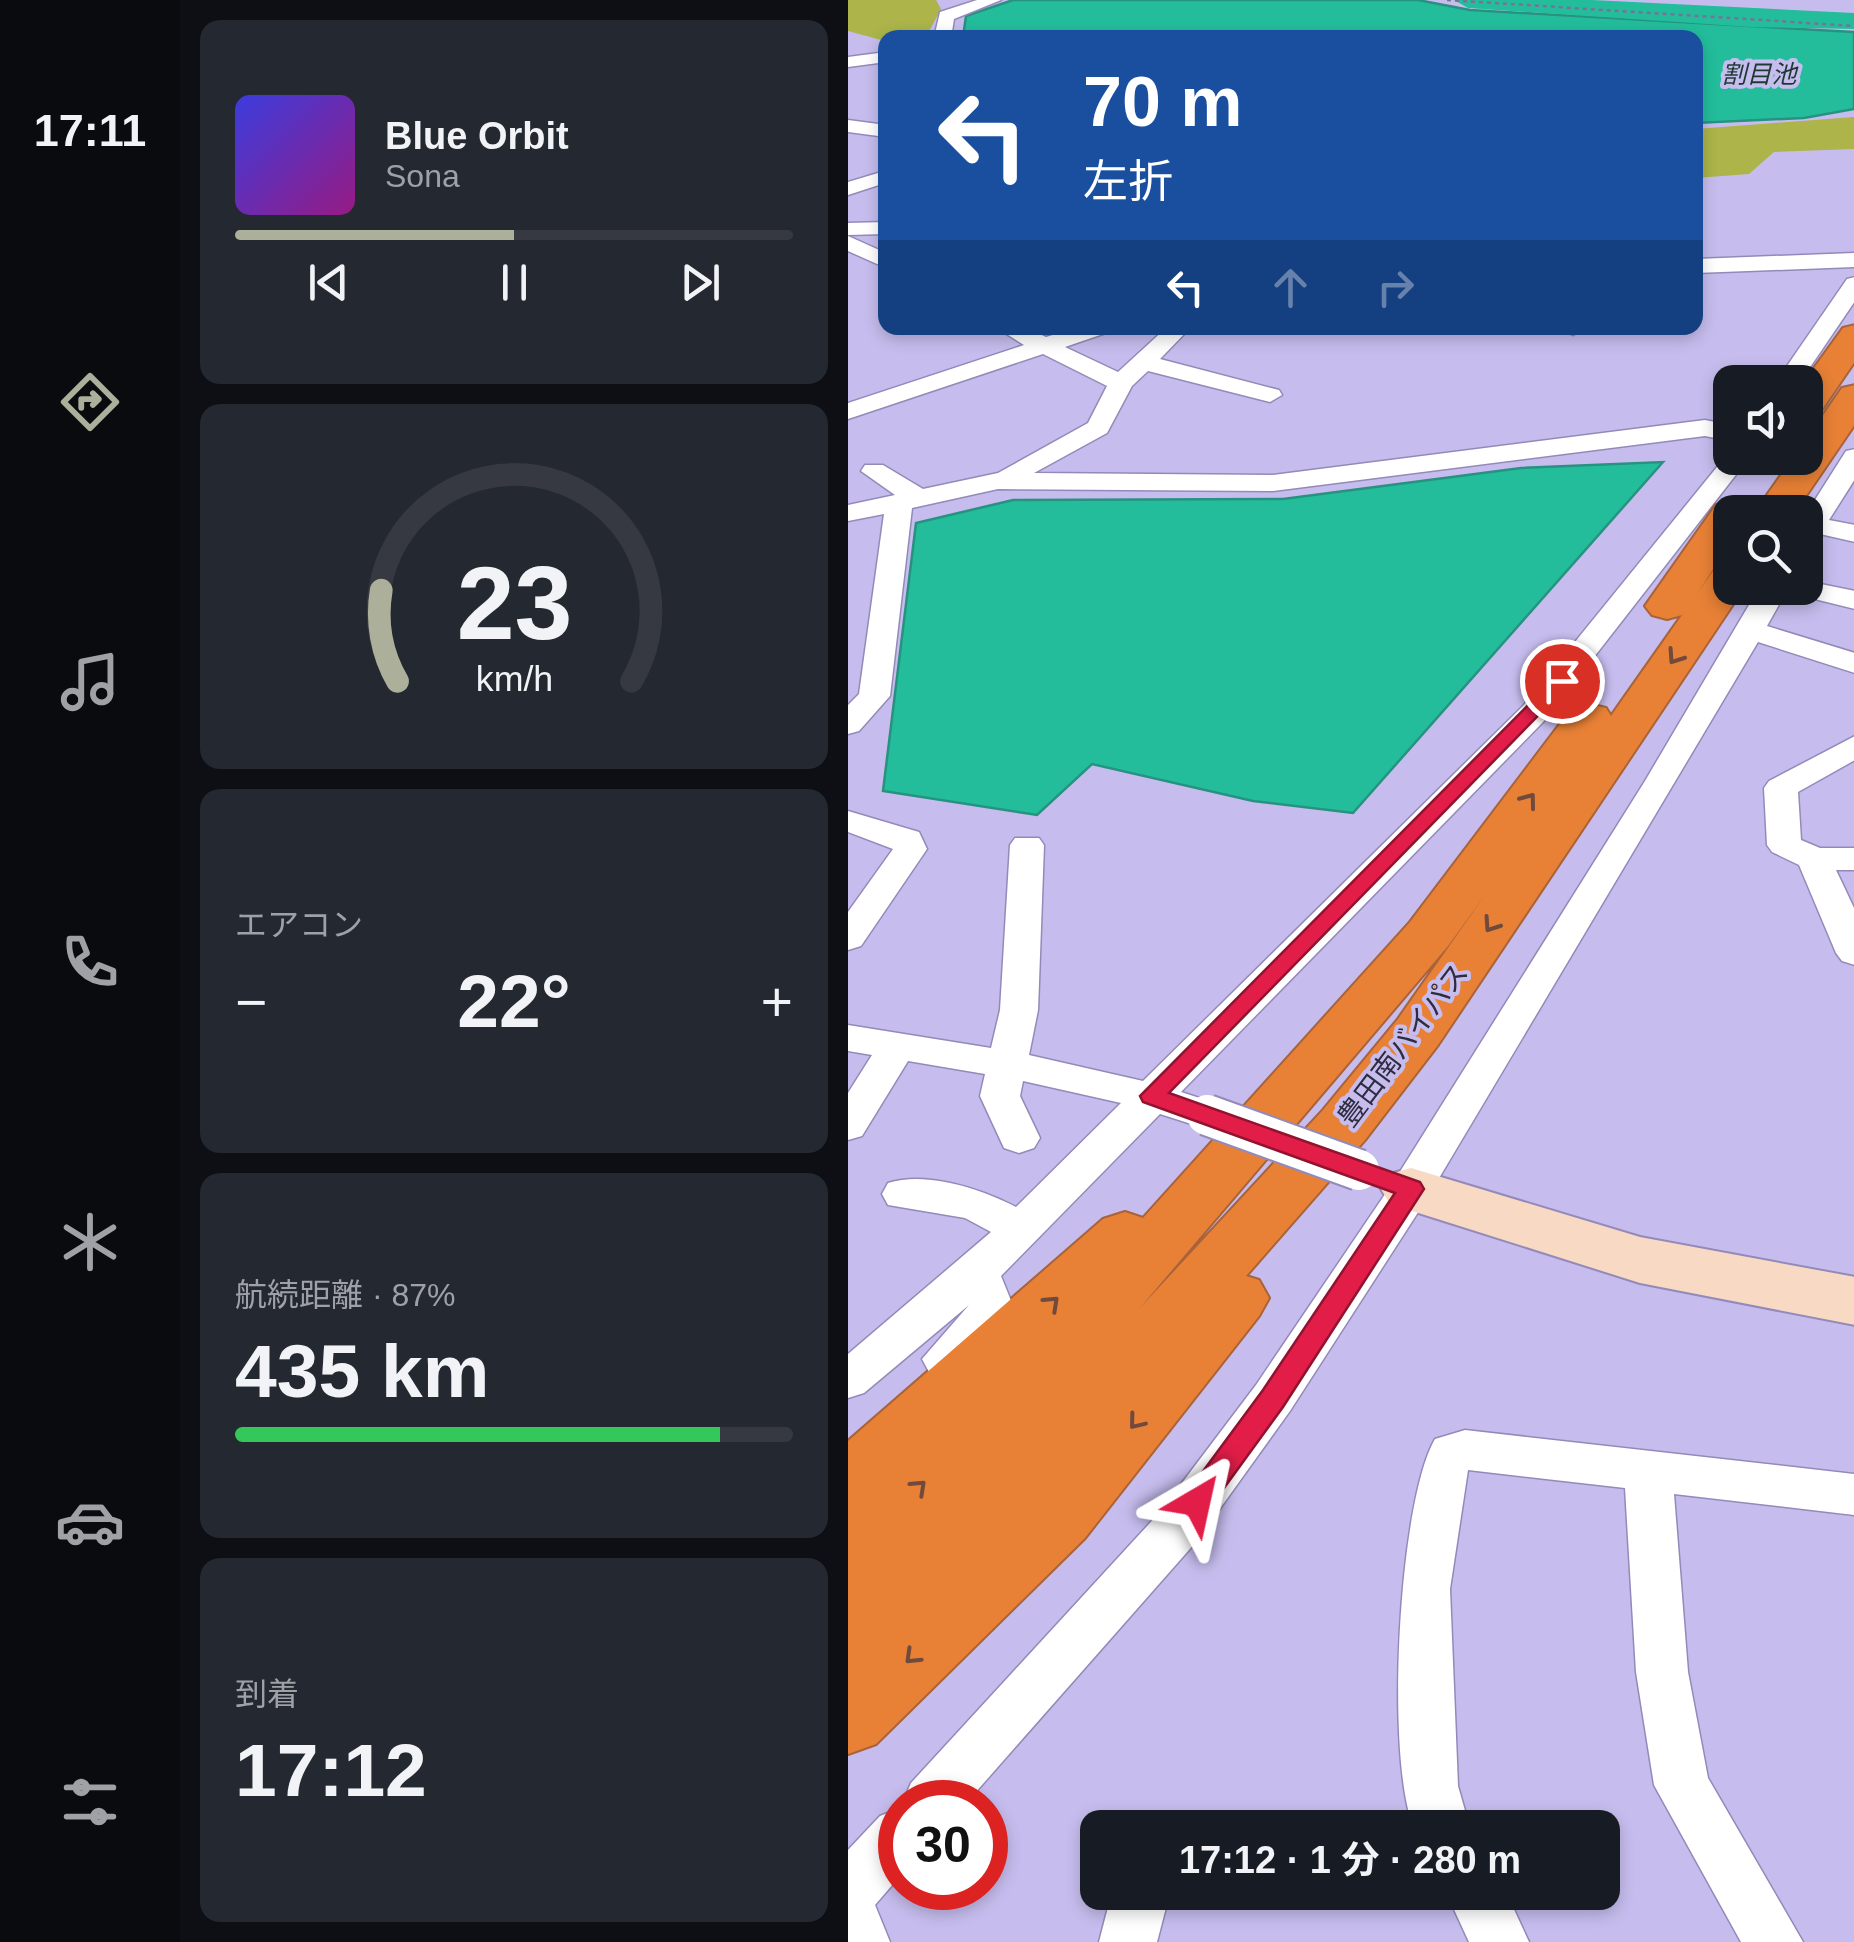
<!DOCTYPE html>
<html lang="ja">
<head>
<meta charset="utf-8">
<style>
  :root { --surface:#171b24; --page:#242831; --text:#f1f3f6; --muted:#9ea1a6; --line:#363941; --accent:#acb09a }
  body { margin:0; font-family:Arial,"Noto Sans JP",sans-serif; background:var(--page); color:var(--text); height:100vh; display:flex; flex-direction:column; font-size:38px; white-space:nowrap }
  * { box-sizing:border-box; margin:0 }
  p { font-size:32px; color:var(--muted) }
  .icon { flex:none; width:55px; height:55px; fill:none; stroke:currentColor; stroke-width:2; stroke-linecap:round; stroke-linejoin:round }
  .map { position:relative; flex:1; overflow:hidden }
  .details { display:flex; flex-direction:column; gap:20px; padding:20px; background:#0d0f14; width:668px }
  .details>* { flex:none }
  .hud { position:absolute; left:30px; top:30px; width:825px; height:305px; border-radius:20px; box-shadow:0 5px 15px #0003; background:#1a4fa0; color:#fff; overflow:hidden }
  .buttons { position:absolute; left:865px; top:365px; display:grid; gap:20px }
  .buttons a { display:grid; place-items:center; width:110px; height:110px; border-radius:20px; background:var(--surface); box-shadow:0 5px 15px #0003; font-size:50px }
  .speed { position:absolute; left:30px; top:1780px; display:flex; gap:20px; font-size:50px; font-weight:700; text-align:center }
  .speed>* { display:grid; place-content:center; width:130px; height:130px; border-radius:50%; background:var(--surface); box-shadow:0 5px 15px #0003; line-height:1 }
  .speed .limit { border:15px solid #d22; background:#fff; color:#111 }
  .pin { position:absolute; display:grid; place-items:center; width:85px; height:85px; color:#fff; margin:-42px; border:5px solid #fff; border-radius:50%; box-shadow:0 2px 10px #0007 }
  .me { position:absolute; width:110px; margin:-55px; rotate:36deg; stroke-linejoin:round; filter:drop-shadow(0 0 8px #0008) }
  .turn { display:flex; align-items:center; gap:35px; height:210px; padding:0 40px; font-size:45px }
  .turn .icon { width:130px; height:130px; stroke-width:2.5 }
  .turn b { display:block; font-size:70px; line-height:85px }
  .lanes { display:flex; align-items:center; height:95px; padding:0 40px; background:#0003; justify-content:center; gap:50px; direction:ltr }
  .lanes .off { opacity:.35 }
  .big { font-size:75px; font-weight:700; line-height:1.1 }
  .details .widget { flex:1; display:flex; flex-direction:column; justify-content:center; gap:15px; min-width:0; padding:0 35px; border-radius:20px; background:var(--page) }
  .details .dial { align-items:center; gap:0 }
  .dial svg { height:260px; overflow:visible; fill:none; stroke:var(--line); stroke-width:7; stroke-linecap:round; text-anchor:middle }
  .dial text { fill:var(--text); stroke:none }
  .song { display:flex; align-items:center; gap:30px }
  .cover { width:120px; height:120px; border-radius:15px; background:linear-gradient(135deg,hsl(240 70% 55%),hsl(310 70% 35%)) }
  .played { height:10px; border-radius:5px; background:linear-gradient(90deg,var(--accent) 50%,var(--line) 50%) }
  .keys { display:flex; justify-content:space-around; direction:ltr }
  .heat { display:flex; justify-content:space-between; align-items:center; font-size:55px; direction:ltr }
  .charge { height:15px; border-radius:8px; background:linear-gradient(90deg,#34c759 87%,var(--line) 0) }
  .trip { position:absolute; left:232px; top:1810px; width:540px; height:100px; border-radius:20px; background:var(--surface); box-shadow:0 5px 15px #0003; font-weight:700; line-height:100px; text-align:center }
  main { display:flex; flex:1; min-height:0 }
  .tab-bar { display:flex; flex-direction:column; width:180px; justify-content:space-around; align-items:center; background:#090b0e; color:var(--muted) }
  .tab-bar .icon { width:70px; height:70px }
  .tab-bar .active { color:var(--accent) }
  .tab-bar b { font-size:45px; color:var(--text) }
  .map>svg:first-child { display:block }
  .green { fill:#acb44a }
  .water { fill:#23bd9c; stroke:#279280; stroke-width:2.5 }
  .lines { fill:none; stroke-linecap:round; stroke-linejoin:round }
  .river { fill:#23bd9c; fill-rule:evenodd }
  .street-casing { stroke:#938ab9; stroke-width:3 }
  .secondary-casing { stroke:#938ab9; stroke-width:4 }
  .highway-casing { stroke:#a8633a; stroke-width:4 }
  .path { stroke:#797294; stroke-width:2.5; stroke-dasharray:4 4; stroke-linecap:butt }
  .street { fill:#fff; fill-rule:evenodd }
  .secondary { fill:#f8d9c3; fill-rule:evenodd }
  .highway { fill:#e88136; fill-rule:evenodd }
  .street-bridge-casing { stroke:#938ab9; stroke-width:44; stroke-linecap:butt }
  .street-bridge { stroke:#fff; stroke-width:40 }
  .oneway { stroke:#704a3c }
  .route { fill:#e11d48; stroke:#92132f; stroke-width:2.5 }
  .labels { text-anchor:middle; dominant-baseline:central; stroke-width:8; stroke-linejoin:round; paint-order:stroke }
  .far-water-label { font-size:25px; font-style:italic; fill:#1c3930; stroke:#c6bdee }
  .street-label { font-size:28px; fill:#302c40; stroke:#c6bdee }
</style>
</head>
<body>
<main>
<nav class="tab-bar">
<b>17:11</b>
<svg class="icon active" aria-label="directions" viewBox="0 0 24 24"><path d="M12 3l9 9-9 9-9-9zM9 14v-3h6M13 9l2 2-2 2"/></svg>
<svg class="icon" aria-label="music" viewBox="0 0 24 24"><path d="M9 18V5l10-2v13"/><circle cx="6" cy="18" r="3"/><circle cx="16" cy="16" r="3"/></svg>
<svg class="icon" aria-label="phone" viewBox="0 0 24 24"><path d="M5 4h4l2 5-3 2q2 4 5 5l2-3 5 2v4C11 20 4 13 5 4z"/></svg>
<svg class="icon" aria-label="climate" viewBox="0 0 24 24"><path d="M12 3v18M4 7l16 10M4 17L20 7"/></svg>
<svg class="icon" aria-label="car" viewBox="0 0 24 24"><path d="M5 17H2v-5l4-1 3-4h7l3 4 3 1v5h-3M9 17h6M6 11h13"/><circle cx="7" cy="17" r="2"/><circle cx="17" cy="17" r="2"/></svg>
<svg class="icon" aria-label="filters" viewBox="0 0 24 24"><path d="M4 7h16M4 17h16"/><circle cx="9" cy="7" r="2"/><circle cx="15" cy="17" r="2"/></svg>
</nav>
<section class="details">
<div class="widget">
<div class="song"><i class="cover"></i><div><b>Blue Orbit</b><p>Sona</p></div></div>
<div class="played"></div>
<div class="keys"><svg class="icon" aria-label="previous" viewBox="0 0 24 24"><path d="M18 5L8 12l10 7zM5 5v14"/></svg><svg class="icon" aria-label="pause" viewBox="0 0 24 24"><path d="M8 5v14M16 5v14"/></svg><svg class="icon" aria-label="next" viewBox="0 0 24 24"><path d="M6 5l10 7-10 7zM19 5v14"/></svg></div>
</div>
<div class="widget dial"><svg viewBox="0 0 100 80">
<path d="M14 69A42 42 0 1 1 86 69"/>
<path d="M14 69A42 42 0 0 1 9 41" stroke="#acb09a"/>
<text x="50" y="56" font-size="32" font-weight="700">23</text>
<text x="50" y="72" font-size="11">km/h</text>
</svg></div>
<div class="widget"><p>エアコン</p>
<div class="heat"><a>−</a><b class="big">22°</b><a>+</a></div>
</div>
<div class="widget"><p>航続距離 · 87%</p><b class="big">435 km</b><div class="charge"></div></div>
<div class="widget"><p>到着</p><b class="big">17:12</b></div>
</section>
<div class="map">
<svg width="1007" height="1942" viewBox="0 0 1007 1942">
  <rect width="100%" height="100%" fill="#c6bdee"/>
  <g class="green">
    <path d="M0 0H88L93 9 78 37 38 38 37 55H34L37 41 0 31Z"/>
    <path d="M1006 117V149L926 152 901 174 848 178V129Z"/>
  </g>
  <g class="water">
    <path d="M165 0H570L622 10 1006 32V109L956 118 848 123V38L115 37 118 16Z"/>
    <path d="M815 462 505 813 405 801 244 764 189 815 35 791 68 523 165 500 435 499 673 468Z"/>
  </g>
  <g class="lines">
    <path class="river" d="M606 0H744L1007 13V29L904 27 620 8Z"/>
    <g class="street-casing">
      <g id="street">
        <path d="M129 0H153L106 19 103 38H86L92 12Z"/>
        <path d="M38 52V62L0 67V57Z"/>
        <path d="M0 120 38 125V137L0 132Z"/>
        <path d="M30 173 37 175V183L0 195V182Z"/>
        <path d="M38 222V234L0 235V223Z"/>
        <path d="M0 236 38 253V268L0 251Z"/>
        <path d="M1007 253V267L848 273V259Z"/>
        <path d="M1007 277V301L952 382H928L999 279Z"/>
        <path d="M149 328H178L198 337 228 328H261L258 333 217 347 270 372 318 328H342L312 359 431 390 434 395 422 402 300 371 284 386 259 433 186 473 425 475 857 420 882 425V441L857 436 425 491 150 489 64 508 42 696 11 731 0 734V705L11 694 36 514 0 521V505L47 495 13 471 17 465H35L75 489 150 473 240 423 259 386 195 354 0 419V403L176 345Z"/>
        <path d="M709 328H737L725 335Z"/>
        <path d="M1007 449V479L981 520 1007 525V542L972 534 958 543V514L998 451Z"/>
        <path d="M882 451V458H901L697 720 333 1092 373 1105 379 1115 373 1125 359 1129 312 1114 153 1276 168 1313C153 1342 115 1383 81 1372L74 1359 121 1305 16 1393 0 1398V1354L143 1232 117 1218 40 1205 34 1194 40 1183C79 1171 133 1189 168 1207L273 1103 175 1081 172 1096 192 1138 186 1148 171 1153 156 1148 132 1096 137 1074 60 1061 14 1136 0 1140V1093L24 1055 0 1051V1025L143 1048 152 1010 162 845 167 838H191L196 845 190 1010 181 1055 295 1081 675 706Z"/>
        <path d="M958 581 1007 591V609L938 592 919 626 1007 653V673L910 642 578 1200 442 1411 348 1542 119 1802H55L63 1783 312 1512 408 1385 548 1178 797 781 911 588H958Z"/>
        <path d="M1007 736V760L950 792 953 840 972 848H1007V870H988L1007 910V965L994 961 988 953 951 865 924 852 919 845 916 788 921 781Z"/>
        <path d="M0 811 71 832 79 849 13 946 0 950V912L45 849 0 832Z"/>
        <path d="M617 1430 1007 1474V1515L826 1494 840 1672 860 1778 955 1942H893L806 1785 788 1672 777 1488 620 1470 602 1589 610 1786 622 1828H566C537 1760 550 1503 587 1439Z"/>
        <path d="M52 1808V1876L27 1905 42 1942H0V1850L32 1816Z"/>
        <path d="M264 1892H322L309 1942H251Z"/>
        <path d="M598 1892H658L681 1942H621Z"/>
      </g>
    </g>
    <g class="secondary-casing">
      <path id="secondary" d="M563 1168 792 1237 1007 1277V1325L792 1283 542 1204 533 1189 542 1174Z"/>
    </g>
    <g class="highway-casing">
      <g id="highway">
        <path d="M1007 325V361L971 414 958 417 956 382 995 328Z"/>
        <path d="M1007 385V424L947 512H907L945 458H958V440L994 388Z"/>
        <path d="M882 502 896 505 901 512H882V543L849 594 867 568 882 564V588H896L590 1045 517 1140 398 1276 411 1280 421 1298 411 1316 237 1538 28 1744 0 1754V1441L255 1219 277 1212 295 1218 562 922 724 708 741 704 758 708 763 716 834 615 819 619 804 615 797 606 868 505ZM637 895 550 1019 475 1110 291 1309 600 946Z"/>
      </g>
    </g>
    <path class="path" d="M599 0 1007 26"/>
    <use href="#street" class="street"/>
    <use href="#secondary" class="secondary"/>
    <use href="#highway" class="highway"/>
    <g class="street-bridge-casing">
      <path id="street-bridge" d="M359 1115 511 1170"/>
    </g>
    <use href="#street-bridge" class="street-bridge"/>
  </g>
  <defs><path id="oneway-chevron" d="M-2-3.5L2.5 0L-2 3.5" fill="none" stroke-width="1.6" stroke-linecap="round" stroke-linejoin="round" transform="scale(2.5)"/></defs>
  <g class="oneway">
    <use href="#oneway-chevron" transform="translate(827 657) rotate(124)"/>
    <use href="#oneway-chevron" transform="translate(681 800) rotate(-53)"/>
    <use href="#oneway-chevron" transform="translate(643 925) rotate(124)"/>
    <use href="#oneway-chevron" transform="translate(204 1303) rotate(-43)"/>
    <use href="#oneway-chevron" transform="translate(288 1422) rotate(129)"/>
    <use href="#oneway-chevron" transform="translate(71 1487) rotate(-43)"/>
    <use href="#oneway-chevron" transform="translate(64 1657) rotate(136)"/>
  </g>
  <path class="route" d="M708 677 724 681 321 1093 572 1182 576 1189 435 1407 360 1510 349 1514 339 1510 334 1502 339 1493 415 1390 547 1193 295 1102 292 1096Z"/>
  <g class="labels">
    <g class="far-water-label">
      <text x="911" y="74">割目池</text>
    </g>
    <g class="street-label">
      <text transform="translate(555 1045) rotate(-53)">豊田南バイパス</text>
    </g>
  </g>
</svg>
<div class="buttons">
<a><svg class="icon" aria-label="sound" viewBox="0 0 24 24"><path d="M4 9h4l5-4v14l-5-4H4zM17 9q2 3 0 6"/></svg></a>
<a><svg class="icon" aria-label="search" viewBox="0 0 24 24"><circle cx="10" cy="10" r="6"/><path d="M15 15l6 6"/></svg></a>
</div>
<div class="speed"><div class="limit">30</div></div>
<div class="pin" style="left:714px;top:681px;background:#d93025"><svg class="icon" aria-label="arrive" viewBox="0 0 24 24"><path d="M6 21V4h12l-3 4 3 4H6"/></svg></div>
<svg class="me" style="left:349px;top:1502px" viewBox="-20 -20 40 40"><path d="M0-17L14 15 0 8-14 15z" fill="#e11d48" stroke="#fff" stroke-width="4"/></svg>
<div class="trip">17:12 · 1 分 · 280 m</div>
<div class="hud">
<div class="turn"><svg class="icon" aria-label="left" viewBox="0 0 24 24"><path d="M17 20v-9H6M10 6l-5 5 5 5"/></svg><div><b>70 m</b>左折</div></div>
<div class="lanes"><svg class="icon" aria-label="left" viewBox="0 0 24 24"><path d="M17 20v-9H6M10 6l-5 5 5 5"/></svg><svg class="icon off" aria-label="ahead" viewBox="0 0 24 24"><path d="M12 20V5M6 11l6-6 6 6"/></svg><svg class="icon off" aria-label="right" viewBox="0 0 24 24"><path d="M7 20v-9h11M14 6l5 5-5 5"/></svg></div>
</div>
</div>
</main>
</body>
</html>
